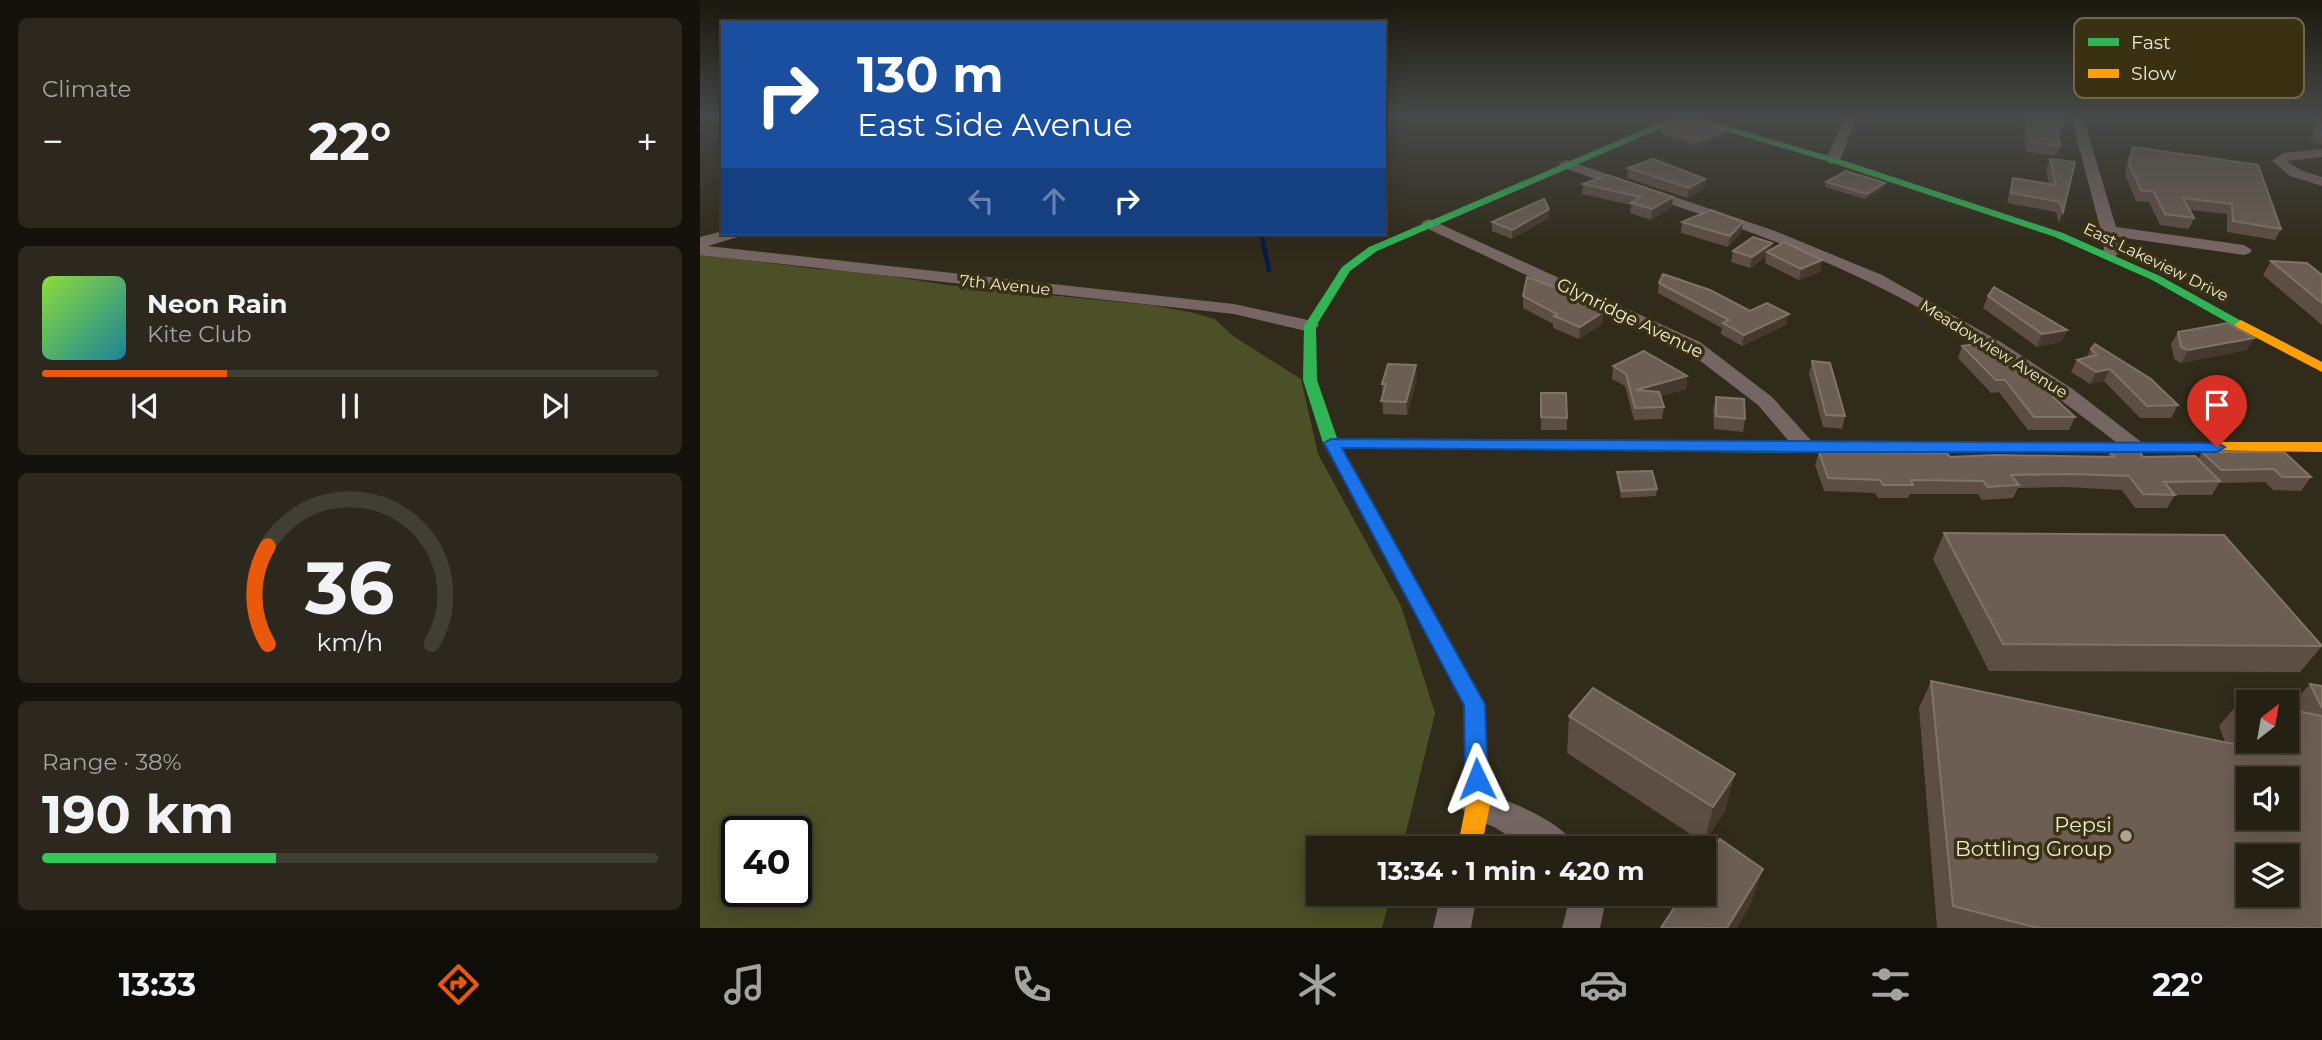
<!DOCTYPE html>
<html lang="en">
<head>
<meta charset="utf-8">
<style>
  :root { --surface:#242014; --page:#2c281d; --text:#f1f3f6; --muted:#a3a3a0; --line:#413e34; --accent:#ea580c }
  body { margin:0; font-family:Montserrat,sans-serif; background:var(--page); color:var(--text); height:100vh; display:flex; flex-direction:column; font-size:26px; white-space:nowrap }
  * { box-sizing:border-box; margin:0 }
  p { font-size:23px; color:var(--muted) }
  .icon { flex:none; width:38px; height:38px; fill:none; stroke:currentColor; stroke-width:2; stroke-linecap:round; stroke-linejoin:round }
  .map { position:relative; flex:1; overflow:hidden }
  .sheet { display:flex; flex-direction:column; gap:18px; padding:18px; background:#14120b; width:700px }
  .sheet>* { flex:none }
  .hud { position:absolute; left:21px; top:21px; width:665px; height:214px; border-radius:0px; box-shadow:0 4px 18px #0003,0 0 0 2px var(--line); background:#1a4fa0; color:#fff; overflow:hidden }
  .needle { width:46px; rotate:31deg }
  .fabs { position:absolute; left:1536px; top:690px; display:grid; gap:14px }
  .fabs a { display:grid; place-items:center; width:63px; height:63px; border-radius:0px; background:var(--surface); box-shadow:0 4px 18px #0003,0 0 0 2px var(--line); font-size:35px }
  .speed { position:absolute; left:21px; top:816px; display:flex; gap:14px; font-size:35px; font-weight:700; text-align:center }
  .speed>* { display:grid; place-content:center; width:91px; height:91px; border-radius:50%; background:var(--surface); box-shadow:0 4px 18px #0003,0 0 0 2px var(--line); line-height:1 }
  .speed .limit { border:4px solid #111; border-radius:10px; background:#fff; color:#111 }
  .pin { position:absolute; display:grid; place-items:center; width:60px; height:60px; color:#fff; margin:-72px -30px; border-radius:50% 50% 50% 0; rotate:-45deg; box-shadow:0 0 7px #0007 }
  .pin .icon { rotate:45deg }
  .me { position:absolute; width:77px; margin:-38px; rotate:358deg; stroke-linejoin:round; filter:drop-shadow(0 0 5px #0008) }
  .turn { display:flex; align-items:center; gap:24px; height:147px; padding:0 21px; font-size:32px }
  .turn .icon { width:91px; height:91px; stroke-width:2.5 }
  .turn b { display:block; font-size:49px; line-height:60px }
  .lanes { display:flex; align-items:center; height:66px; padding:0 21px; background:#0003; justify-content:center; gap:35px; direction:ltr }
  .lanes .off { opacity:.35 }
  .big { font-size:52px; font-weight:700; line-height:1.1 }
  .sheet .card { flex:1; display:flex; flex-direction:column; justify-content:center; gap:10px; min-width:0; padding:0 24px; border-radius:10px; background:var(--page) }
  .sheet .dial { align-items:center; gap:0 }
  .dial svg { height:182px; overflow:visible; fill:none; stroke:var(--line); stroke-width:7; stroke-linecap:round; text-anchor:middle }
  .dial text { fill:var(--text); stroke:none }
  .song { display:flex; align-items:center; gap:21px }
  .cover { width:84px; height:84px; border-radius:10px; background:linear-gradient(135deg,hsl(90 70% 55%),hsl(190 70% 35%)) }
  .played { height:7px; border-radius:4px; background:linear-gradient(90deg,var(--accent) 30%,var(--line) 30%) }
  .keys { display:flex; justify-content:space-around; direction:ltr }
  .heat { display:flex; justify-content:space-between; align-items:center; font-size:38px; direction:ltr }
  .charge { height:10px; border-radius:5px; background:linear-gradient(90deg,#34c759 38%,var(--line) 0) }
  .trip { position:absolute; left:606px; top:836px; width:410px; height:70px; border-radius:0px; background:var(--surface); box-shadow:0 4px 18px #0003,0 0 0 2px var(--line); font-weight:700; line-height:70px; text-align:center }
  .tab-bar { display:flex; height:112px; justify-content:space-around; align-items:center; background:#0e0d08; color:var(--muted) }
  .tab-bar .icon { width:49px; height:49px }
  .tab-bar .on { color:var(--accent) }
  .tab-bar b { font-size:32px; color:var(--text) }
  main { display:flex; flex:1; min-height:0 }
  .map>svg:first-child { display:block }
  .green { fill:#4b5026; fill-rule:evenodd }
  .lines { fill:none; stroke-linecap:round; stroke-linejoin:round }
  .stream { stroke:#041d49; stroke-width:4.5 }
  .street { fill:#766663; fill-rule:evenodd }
  .fast { fill:#30b455; fill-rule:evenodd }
  .slow { fill:#ff9f0a; fill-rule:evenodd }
  .wall { fill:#5d4e43 }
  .shaded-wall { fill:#44392c }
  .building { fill:#6c5e53; stroke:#807467; stroke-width:2; fill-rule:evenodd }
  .route { fill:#1a73e8; stroke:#114b97; stroke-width:2 }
  .poi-dot { fill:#aaa694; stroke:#393111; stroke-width:2.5 }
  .labels { text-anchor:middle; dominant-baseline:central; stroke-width:7; stroke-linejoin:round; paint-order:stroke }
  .far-street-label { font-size:16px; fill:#ece8d6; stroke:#393111 }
  .street-label { font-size:18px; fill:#ece8d6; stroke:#393111 }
  .near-poi-label { font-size:21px; fill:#ece8d6; stroke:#393111; text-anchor:end }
  .key { fill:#393111; stroke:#6f684c; stroke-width:2 }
  .key-label { font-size:19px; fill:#ece8d6 }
</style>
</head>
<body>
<main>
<section class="sheet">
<div class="card"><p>Climate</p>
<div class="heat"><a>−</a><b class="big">22°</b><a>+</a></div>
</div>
<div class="card">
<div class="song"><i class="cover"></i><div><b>Neon Rain</b><p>Kite Club</p></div></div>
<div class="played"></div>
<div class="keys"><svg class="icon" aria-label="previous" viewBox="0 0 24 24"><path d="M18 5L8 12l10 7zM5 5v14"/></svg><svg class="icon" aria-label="pause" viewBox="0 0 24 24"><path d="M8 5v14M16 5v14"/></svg><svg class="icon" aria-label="next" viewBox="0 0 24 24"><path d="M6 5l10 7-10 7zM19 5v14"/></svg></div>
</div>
<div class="card dial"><svg viewBox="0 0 100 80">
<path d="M14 69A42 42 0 1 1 86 69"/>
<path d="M14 69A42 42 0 0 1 14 26" stroke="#ea580c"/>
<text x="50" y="56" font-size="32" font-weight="700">36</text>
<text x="50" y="72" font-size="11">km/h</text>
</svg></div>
<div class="card"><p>Range · 38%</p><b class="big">190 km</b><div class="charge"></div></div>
</section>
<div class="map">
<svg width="1622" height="928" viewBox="0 0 1622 928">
  <rect width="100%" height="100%" fill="#302b1a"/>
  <path class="green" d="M0 254 117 269 157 271 247 285 450 305 490 312 515 319 533 336 601 379 618 454 701 606 735 713 702 849H618V894H691L682 928H0ZM37 831H96V891H37Z"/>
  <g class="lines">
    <path class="stream" d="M561 233 569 270"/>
    <g class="street">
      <path d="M1145 117H1157L1140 160 1133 164 1128 163 1126 160Z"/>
      <path d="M1371 117H1383L1416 227 1544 245 1552 250 1550 253 1544 255 1418 237 1420 251C1415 258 1410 259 1402 257L1400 254 1404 249 1401 231Z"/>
      <path d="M1622 149V157L1587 161 1600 170 1622 177V186L1590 176 1572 161 1583 153Z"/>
      <path d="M866 160 1075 231 1182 275 1299 341 1374 390 1449 448 1446 453H1430C1348 389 1263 327 1169 282 1070 234 964 203 861 167L859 164Z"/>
      <path d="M729 219 1000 342 1072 397 1118 448 1115 453H1099L1058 405 986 350 724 227 721 224 724 221Z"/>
      <path d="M23 231 43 233 41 236 8 246 534 304 617 322 619 326 610 332 534 314 0 255V237Z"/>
      <path d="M778 790C806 800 865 821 877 849H829L794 827 766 816 761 805 766 794Z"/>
      <path d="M741 894H777L771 928H733Z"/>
      <path d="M871 894H907L900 928H862Z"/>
    </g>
    <path class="fast" d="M973 117H995L1136 158 1363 233 1460 276 1547 324 1546 327H1536L1452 280 1355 237 1130 162 983 119 677 251 650 271 616 326 617 380 637 438 1107 443 1501 442 1509 447 1501 452 1107 453 641 448 652 466 644 471 638 470 623 443 603 380 604 326 642 267 669 247Z"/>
    <g class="slow">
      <path d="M1541 320 1622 362V372L1536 327 1535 324Z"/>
      <path d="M1501 442H1622V452L1496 450 1493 447Z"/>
      <path d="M644 461 652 466 784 704 790 805 781 849H757L766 805 764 704 636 466Z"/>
    </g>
  </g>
  <g class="wall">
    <path d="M1322 117H1354L1360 146 1356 156 1326 152Z"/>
    <path d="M1618 120 1622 121V145L1610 140Z"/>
    <path d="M962 130 1024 132 1023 136 997 146 961 135Z"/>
    <path d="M1433 147 1581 229 1575 240 1527 232V214L1490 210 1494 218 1489 229 1460 225 1449 202 1436 201 1425 174 1428 157Z"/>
    <path d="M1350 159 1363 212 1359 223 1356 212 1307 203 1310 188 1313 178 1349 184 1346 169Z"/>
    <path d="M928 168 1005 179 1004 189 987 198 927 178Z"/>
    <path d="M907 175 972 207 951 220 930 213 931 205 882 194 883 184Z"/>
    <path d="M1126 182 1184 188 1165 199 1125 187Z"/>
    <path d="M849 209V218L812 239 792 231V222Z"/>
    <path d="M982 222 1041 233 1028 247 981 233Z"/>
    <path d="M1072 243 1071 250 1122 260 1120 272 1099 280 1065 263 1066 257 1050 268 1031 262 1033 251Z"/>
    <path d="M1571 261 1622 275V325L1563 275Z"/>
    <path d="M959 283 1050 311 1086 325 1042 346 1021 334 1022 328 958 293Z"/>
    <path d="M823 296 876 302 903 312 902 324 879 339 853 328V324L823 308Z"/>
    <path d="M1288 296 1367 330 1361 342 1337 347 1283 308Z"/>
    <path d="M1478 332 1547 350 1481 363 1474 359 1471 344Z"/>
    <path d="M1262 346 1309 364 1375 417 1369 430H1328L1299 392 1291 393 1258 358Z"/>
    <path d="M1391 349 1478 405 1471 418H1440L1404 381 1390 384 1371 372 1377 360 1386 358Z"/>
    <path d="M1112 361 1145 416 1142 429 1123 427 1109 374Z"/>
    <path d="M913 366 987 376 986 389 960 396 964 407 962 419 934 420 925 386 912 379Z"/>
    <path d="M717 378 707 415 683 414 682 384Z"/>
    <path d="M841 393 867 418V430H841Z"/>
    <path d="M1016 397 1045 419 1043 432 1014 429 1013 409Z"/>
    <path d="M1119 452 1250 457H1407L1410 452 1443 457 1498 459 1502 452 1611 477 1601 491 1573 490 1565 482 1519 483 1512 495H1475L1467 508H1435L1422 490 1365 487 1318 488 1313 498 1282 500 1278 494H1210L1208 498H1178L1175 493 1124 491 1115 465Z"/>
    <path d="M917 472 957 489 956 496 921 498 917 478Z"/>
    <path d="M1244 533 1622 646 1600 672 1289 671 1233 559Z"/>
    <path d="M1231 681 1525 742 1519 726 1541 700 1549 702V740H1587L1588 709 1610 684 1622 686V928H1237L1219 708Z"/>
    <path d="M869 716 1025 811 1004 843 867 753Z"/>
  </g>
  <g class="shaded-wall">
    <path d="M1024 132 1023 136 997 146 998 141Z"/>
    <path d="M1005 179 1004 189 987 198 989 188Z"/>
    <path d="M1185 183 1184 188 1165 199 1167 194Z"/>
    <path d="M973 197 972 207 951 220 952 209Z"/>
    <path d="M849 209V218L812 239V230Z"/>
    <path d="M1043 222 1041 233 1028 247 1030 236Z"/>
    <path d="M1072 243 1070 253 1067 252 1066 257 1050 268 1052 257Z"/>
    <path d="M1122 260 1120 272 1099 280 1101 269Z"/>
    <path d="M876 295V307L868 299Z"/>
    <path d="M903 312 902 324 879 339 880 327Z"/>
    <path d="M1089 314 1086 325 1042 346 1044 335Z"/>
    <path d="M1367 330 1361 342 1337 347 1342 334Z"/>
    <path d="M1554 338 1547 350 1481 363 1488 350Z"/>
    <path d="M716 365 717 378 707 415 706 402Z"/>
    <path d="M1410 369 1404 381 1390 384 1396 372Z"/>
    <path d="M987 376 986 389 934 402 936 390Z"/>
    <path d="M1035 774 1025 811 1004 843 1013 807Z"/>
    <path d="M1063 869 1051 904 1037 928H1027Z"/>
  </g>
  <g class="building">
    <path d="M1326 117H1354L1364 118 1358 135 1360 146 1330 142Z"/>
    <path d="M985 120 1024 132 998 141 962 130Z"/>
    <path d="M1618 120 1622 121V136L1614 133Z"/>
    <path d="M1433 147 1558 165 1581 229 1533 221 1532 204 1483 198 1494 218 1465 214 1454 192 1441 190 1429 164Z"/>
    <path d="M953 159 1005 179 989 188 928 168Z"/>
    <path d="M1350 159 1375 162 1363 212 1360 202 1311 193 1313 178 1356 185Z"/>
    <path d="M1146 171 1185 183 1167 194 1126 182Z"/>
    <path d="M907 175 973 197 952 209 931 203 941 197 883 184Z"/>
    <path d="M844 199 849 209 812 230 792 222Z"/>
    <path d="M1011 210 1043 222 1030 236 982 222Z"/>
    <path d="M1053 237 1072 243 1052 257 1033 251Z"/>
    <path d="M1084 242 1122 260 1101 269 1067 252Z"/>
    <path d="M1571 261 1607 263 1622 275V303Z"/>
    <path d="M963 274 1010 290 1050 311 1067 303 1089 314 1044 335 1023 323 1029 320 959 283Z"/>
    <path d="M827 277 876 295 868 299 903 312 880 327 854 316 857 314 823 296Z"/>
    <path d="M1294 287 1367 330 1342 334 1288 296Z"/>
    <path d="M1528 323 1554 338 1488 350 1481 347 1478 332Z"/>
    <path d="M1283 343 1309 364 1316 363 1375 417H1334L1305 380H1296L1262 346Z"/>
    <path d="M1395 344 1451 379 1478 405 1447 406 1410 369 1396 372 1377 360 1397 355 1391 349Z"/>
    <path d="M944 351 987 376 936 390 959 392 964 407 935 408 926 374 913 366Z"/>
    <path d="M1112 361 1130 363 1145 416 1126 415Z"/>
    <path d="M688 364 716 365 706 402 681 401 686 384H682Z"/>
    <path d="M841 393H866L867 418 841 417Z"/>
    <path d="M1016 397 1044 399 1045 419 1016 416Z"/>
    <path d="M1119 452 1247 453 1250 457 1295 455 1414 457 1410 452H1440L1443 457 1495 456 1520 481 1464 482 1475 495 1443 494 1429 476 1372 474 1311 475 1319 485 1288 487 1283 481 1211 480 1213 485H1183L1180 480 1128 478Z"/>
    <path d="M1502 452H1584L1611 477H1582L1574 469 1521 470Z"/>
    <path d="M952 471 957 489 922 491 917 472Z"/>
    <path d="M1244 533 1524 535 1622 646 1303 644Z"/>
    <path d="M1231 681 1562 750 1558 740H1587V709L1622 716V928H1338L1253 906ZM1549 779H1587V817H1549ZM1549 856H1587V894H1549Z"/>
    <path d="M1610 684 1622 686V708Z"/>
    <path d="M893 688 1035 774 1013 807 869 716Z"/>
    <path d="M1541 700 1549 702V719Z"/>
    <path d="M1020 839 1063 869 1027 928H961L983 894H1003V865Z"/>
  </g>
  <linearGradient id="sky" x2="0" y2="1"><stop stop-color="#1a180e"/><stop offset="0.47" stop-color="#484a49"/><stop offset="1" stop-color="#484a49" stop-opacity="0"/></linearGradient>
  <rect width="1622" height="247" fill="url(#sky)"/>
  <path class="route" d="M631 439 1517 443 1525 447 1517 452H1107L642 448 785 704 788 779 785 787 777 790 769 787 765 779 764 705 624 443Z"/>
  <circle class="poi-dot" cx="1426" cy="836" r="7"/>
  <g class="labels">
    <g class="far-street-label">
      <text transform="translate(1456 262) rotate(26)">East Lakeview Drive</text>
      <text transform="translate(305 285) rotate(6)">7th Avenue</text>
      <text transform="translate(1294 349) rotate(32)">Meadowview Avenue</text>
    </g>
    <g class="street-label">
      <text transform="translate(930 318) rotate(26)">Glynridge Avenue</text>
    </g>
    <g class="near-poi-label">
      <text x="1412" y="824">Pepsi<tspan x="1412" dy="24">Bottling Group</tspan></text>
    </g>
  </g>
  <rect x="1374" y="18" width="230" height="80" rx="10" class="key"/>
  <rect x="1388" y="38" width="31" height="8" fill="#30b455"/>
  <rect x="1388" y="69" width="31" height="9" fill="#ff9f0a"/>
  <g class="key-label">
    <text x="1431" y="49">Fast</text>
    <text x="1431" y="80">Slow</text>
  </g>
</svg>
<div class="fabs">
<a><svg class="needle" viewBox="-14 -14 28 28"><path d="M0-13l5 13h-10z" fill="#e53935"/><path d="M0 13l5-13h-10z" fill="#a3a3a0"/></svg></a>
<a><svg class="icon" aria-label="sound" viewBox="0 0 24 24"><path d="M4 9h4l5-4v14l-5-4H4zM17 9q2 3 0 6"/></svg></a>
<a><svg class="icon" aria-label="layers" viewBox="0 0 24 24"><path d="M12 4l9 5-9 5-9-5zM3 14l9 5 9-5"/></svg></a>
</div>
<div class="speed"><div class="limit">40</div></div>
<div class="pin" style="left:1517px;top:447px;background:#d93025"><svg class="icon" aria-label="arrive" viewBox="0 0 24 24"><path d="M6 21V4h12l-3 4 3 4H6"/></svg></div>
<svg class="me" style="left:777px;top:779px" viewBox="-20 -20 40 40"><path d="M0-17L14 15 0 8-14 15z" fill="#1a73e8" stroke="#fff" stroke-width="4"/></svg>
<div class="trip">13:34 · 1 min · 420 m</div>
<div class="hud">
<div class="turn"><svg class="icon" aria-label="right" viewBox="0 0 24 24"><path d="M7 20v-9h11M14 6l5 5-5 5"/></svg><div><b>130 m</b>East Side Avenue</div></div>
<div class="lanes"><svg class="icon off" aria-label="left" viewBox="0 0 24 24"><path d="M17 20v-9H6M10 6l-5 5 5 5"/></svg><svg class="icon off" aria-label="ahead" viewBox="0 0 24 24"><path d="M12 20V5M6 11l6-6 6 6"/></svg><svg class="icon" aria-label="right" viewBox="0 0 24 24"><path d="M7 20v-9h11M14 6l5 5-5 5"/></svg></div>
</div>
</div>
</main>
<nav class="tab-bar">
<b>13:33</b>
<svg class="icon on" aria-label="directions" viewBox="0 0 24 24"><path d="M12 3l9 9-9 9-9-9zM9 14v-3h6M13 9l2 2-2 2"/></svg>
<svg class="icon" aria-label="music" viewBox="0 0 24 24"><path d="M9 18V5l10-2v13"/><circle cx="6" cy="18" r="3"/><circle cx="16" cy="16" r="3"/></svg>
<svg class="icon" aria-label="phone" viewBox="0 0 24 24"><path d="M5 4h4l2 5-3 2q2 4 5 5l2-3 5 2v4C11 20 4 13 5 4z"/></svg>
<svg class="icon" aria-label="climate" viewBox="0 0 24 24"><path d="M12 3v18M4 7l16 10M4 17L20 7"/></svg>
<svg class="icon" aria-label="car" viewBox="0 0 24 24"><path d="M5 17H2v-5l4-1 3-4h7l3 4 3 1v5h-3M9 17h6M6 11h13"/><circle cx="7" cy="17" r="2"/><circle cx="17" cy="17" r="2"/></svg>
<svg class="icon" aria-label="filters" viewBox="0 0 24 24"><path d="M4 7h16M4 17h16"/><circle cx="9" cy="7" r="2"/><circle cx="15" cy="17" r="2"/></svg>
<b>22°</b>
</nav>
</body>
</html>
